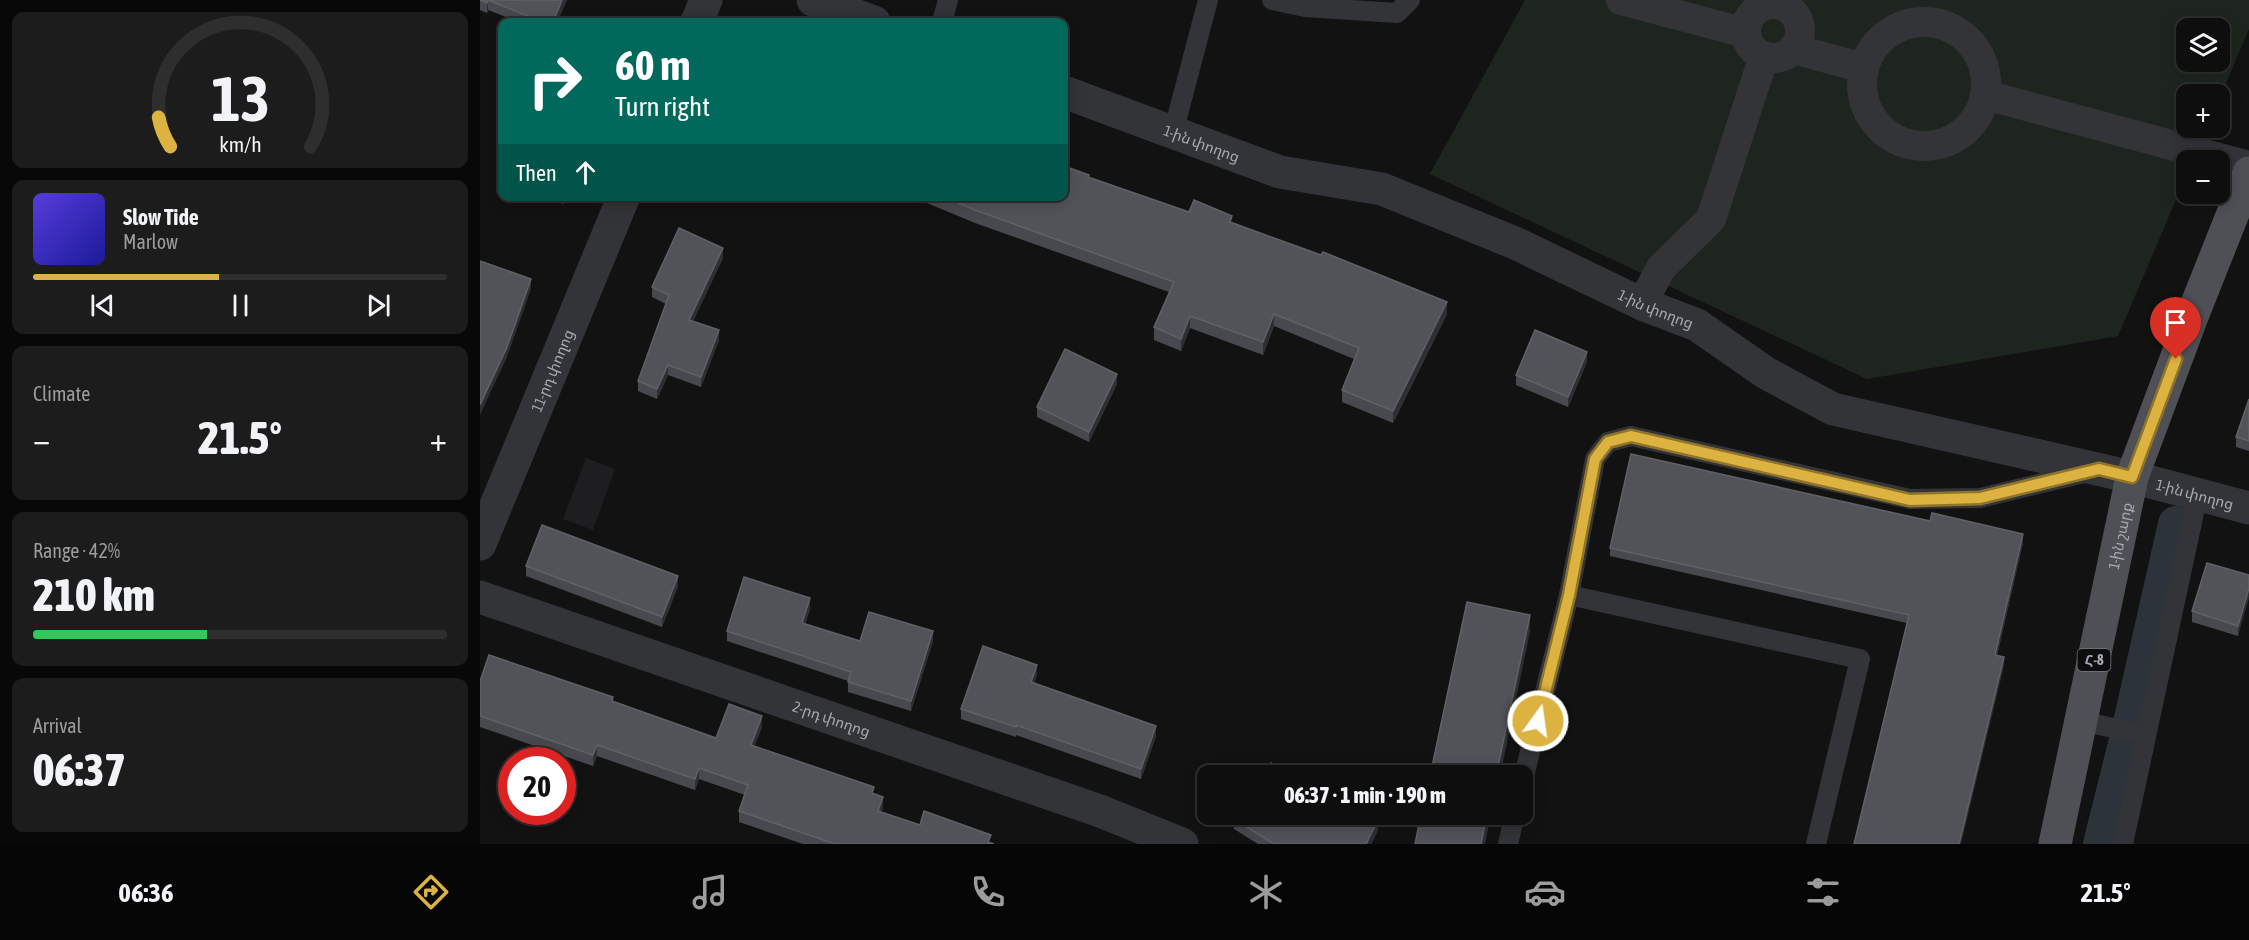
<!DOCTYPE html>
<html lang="en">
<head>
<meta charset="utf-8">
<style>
  :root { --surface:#0e0e0e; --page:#1c1c1c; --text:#f1f3f6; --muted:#9b9c9e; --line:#2e2e2e; --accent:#dcb241 }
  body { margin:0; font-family:"Asap Condensed","Noto Sans Armenian",sans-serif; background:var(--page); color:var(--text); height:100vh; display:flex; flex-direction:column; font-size:22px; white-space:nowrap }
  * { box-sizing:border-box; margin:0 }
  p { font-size:20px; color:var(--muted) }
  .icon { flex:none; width:33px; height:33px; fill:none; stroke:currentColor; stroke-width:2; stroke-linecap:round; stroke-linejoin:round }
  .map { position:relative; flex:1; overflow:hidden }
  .details { display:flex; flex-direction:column; gap:12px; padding:12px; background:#080808; width:480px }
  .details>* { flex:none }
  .banner { position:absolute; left:18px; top:18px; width:570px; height:183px; border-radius:12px; box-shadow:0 3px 15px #0003,0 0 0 2px var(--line); background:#00695c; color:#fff; overflow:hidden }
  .buttons { position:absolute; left:1696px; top:18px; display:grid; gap:12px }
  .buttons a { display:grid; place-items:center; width:54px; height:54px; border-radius:12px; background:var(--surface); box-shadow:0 3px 15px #0003,0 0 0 2px var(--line); font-size:30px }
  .speed { position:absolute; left:18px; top:747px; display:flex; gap:12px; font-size:30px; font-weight:700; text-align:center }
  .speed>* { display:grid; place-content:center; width:78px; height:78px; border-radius:50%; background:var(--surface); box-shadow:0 3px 15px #0003,0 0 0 2px var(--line); line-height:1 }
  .speed .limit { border:9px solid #d22; background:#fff; color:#111 }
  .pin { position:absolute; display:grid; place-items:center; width:51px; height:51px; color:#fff; margin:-62px -26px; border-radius:50% 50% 50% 0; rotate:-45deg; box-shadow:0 0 6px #0007 }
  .pin .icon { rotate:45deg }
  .me { position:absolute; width:66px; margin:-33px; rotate:14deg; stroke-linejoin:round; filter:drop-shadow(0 0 4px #0008) }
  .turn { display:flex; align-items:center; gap:21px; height:126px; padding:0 18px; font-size:27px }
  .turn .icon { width:78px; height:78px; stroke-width:2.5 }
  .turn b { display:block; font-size:42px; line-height:51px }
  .then { display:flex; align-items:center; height:57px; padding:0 18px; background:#0003; gap:12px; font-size:22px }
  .big { font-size:45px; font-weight:800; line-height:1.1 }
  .details .widget { flex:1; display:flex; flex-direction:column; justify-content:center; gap:9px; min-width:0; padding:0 21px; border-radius:12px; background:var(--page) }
  .details .dial { align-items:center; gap:0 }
  .dial svg { height:156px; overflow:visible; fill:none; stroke:var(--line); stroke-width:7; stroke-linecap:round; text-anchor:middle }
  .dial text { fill:var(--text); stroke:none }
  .song { display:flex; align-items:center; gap:18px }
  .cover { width:72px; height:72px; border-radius:9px; background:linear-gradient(135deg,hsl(250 70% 55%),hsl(240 70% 35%)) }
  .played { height:6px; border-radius:3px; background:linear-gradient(90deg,var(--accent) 45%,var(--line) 45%) }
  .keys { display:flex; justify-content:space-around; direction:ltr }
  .heat { display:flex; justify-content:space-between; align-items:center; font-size:33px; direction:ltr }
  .charge { height:9px; border-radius:4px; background:linear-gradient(90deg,#34c759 42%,var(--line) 0) }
  .trip { position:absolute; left:717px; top:765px; width:336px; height:60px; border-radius:12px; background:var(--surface); box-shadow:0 3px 15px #0003,0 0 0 2px var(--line); font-weight:800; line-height:60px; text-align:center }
  .menu { display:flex; height:96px; justify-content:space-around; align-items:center; background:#060606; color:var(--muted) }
  .menu .icon { width:42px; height:42px }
  .menu .selected { color:var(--accent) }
  .menu b { font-size:27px; color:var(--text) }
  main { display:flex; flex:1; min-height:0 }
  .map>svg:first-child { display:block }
  .built { fill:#1e1e20 }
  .green { fill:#1e251f; fill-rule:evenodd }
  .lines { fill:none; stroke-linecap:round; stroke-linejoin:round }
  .canal { stroke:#2d333a; stroke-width:36 }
  .service { stroke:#333437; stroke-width:20 }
  .pedestrian { stroke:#333437; stroke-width:30 }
  .minor { stroke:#333437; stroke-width:33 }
  .primary { stroke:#4f5056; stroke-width:33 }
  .wall { fill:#48494e }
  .shaded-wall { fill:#2e2f32 }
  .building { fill:#525358; stroke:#5f6166; stroke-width:1.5 }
  .route-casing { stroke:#8f742a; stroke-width:15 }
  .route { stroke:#dcb241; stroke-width:10 }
  .labels { text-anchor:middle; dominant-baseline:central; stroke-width:6; stroke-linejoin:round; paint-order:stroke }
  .shield { fill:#0d0d0e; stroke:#777a81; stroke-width:1.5 }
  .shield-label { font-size:14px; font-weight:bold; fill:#a5a8b2 }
  .street-label { font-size:15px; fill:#a5a8b2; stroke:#0d0d0e }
</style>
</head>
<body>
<main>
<section class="details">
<div class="widget dial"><svg viewBox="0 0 100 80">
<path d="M14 69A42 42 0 1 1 86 69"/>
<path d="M14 69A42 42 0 0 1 8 54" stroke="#dcb241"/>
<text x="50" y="56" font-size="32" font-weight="700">13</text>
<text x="50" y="72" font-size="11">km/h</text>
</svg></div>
<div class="widget">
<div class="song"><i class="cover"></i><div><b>Slow Tide</b><p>Marlow</p></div></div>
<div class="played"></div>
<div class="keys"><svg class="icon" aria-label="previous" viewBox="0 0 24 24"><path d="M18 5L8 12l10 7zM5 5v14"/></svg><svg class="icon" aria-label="pause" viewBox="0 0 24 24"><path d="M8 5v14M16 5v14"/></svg><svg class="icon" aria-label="next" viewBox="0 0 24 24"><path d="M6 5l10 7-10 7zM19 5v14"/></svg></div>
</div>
<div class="widget"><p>Climate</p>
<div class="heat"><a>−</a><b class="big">21.5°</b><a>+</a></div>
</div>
<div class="widget"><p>Range · 42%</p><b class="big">210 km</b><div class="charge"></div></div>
<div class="widget"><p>Arrival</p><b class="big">06:37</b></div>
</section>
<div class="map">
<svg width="1769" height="844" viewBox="0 0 1769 844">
  <rect width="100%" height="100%" fill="#121213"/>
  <path class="built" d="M106 458 135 469 113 530 83 519Z"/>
  <path class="green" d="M1045 0H1769V29L1740 97V94H1707V128H1727L1713 160H1707V174L1638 336 1387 379 950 174ZM1707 28H1740V62H1707Z"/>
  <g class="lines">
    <g class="canal">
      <path d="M1651 723 1696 524"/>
      <path d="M1621 844 1646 744"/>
    </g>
    <g class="service">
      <path d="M792 0 825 7 917 13 930 0"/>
      <path d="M462 22 468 0"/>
      <path d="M693 133 728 0"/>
      <path d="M1089 595 1380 659 1336 844"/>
      <path d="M1601 721 1666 735"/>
      <path d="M1042 784 1089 595 1115 459 1128 442 1151 436 1430 499 1500 498 1608 472"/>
      <path d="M1028 844 1035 814"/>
      <path d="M1643 844 1718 494"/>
    </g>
    <g class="pedestrian">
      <path d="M1141 0 1266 33"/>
      <circle cx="1293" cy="31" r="27"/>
      <circle cx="1444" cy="84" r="62"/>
      <path d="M1313 49 1384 68"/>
      <path d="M1506 95 1769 166"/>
      <path d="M1162 304 1181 268 1231 219 1284 56"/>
    </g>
    <g class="minor">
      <path d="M333 0 394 22"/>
      <path d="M217 22 226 0"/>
      <path id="s1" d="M584 92 800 172 902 189 1035 243 1162 304 1217 325 1286 373 1353 409 1652 477 1769 508"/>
      <path id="s2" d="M0 544 144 196"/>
      <path id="s3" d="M0 597 620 811 702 844"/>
    </g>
    <path class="primary" id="s4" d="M1575 844 1652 477 1711 319 1769 173"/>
  </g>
  <g class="wall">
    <path d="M0 0H87L77 22H39L8 10 7 13 0 10Z"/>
    <path d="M609 178 709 212 752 222 967 314 913 423 862 402V390L874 359 794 326 783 355 710 328 701 351 674 340V327L689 292 495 223 430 196H584Z"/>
    <path d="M66 196H87L83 204Z"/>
    <path d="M243 258 213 321 239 340 221 387 188 375 177 399 158 391V381L186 304 172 297V287Z"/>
    <path d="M1107 362 1088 407 1036 385V375Z"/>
    <path d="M637 384 609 442 557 417V407Z"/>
    <path d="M1769 399V451L1756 447V437Z"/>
    <path d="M1543 543 1517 656 1524 666 1427 623 1130 556V548Z"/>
    <path d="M46 566 198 586 182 627 46 576Z"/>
    <path d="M1769 575 1758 636 1712 622V611Z"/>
    <path d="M330 609 325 624 380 641H453L431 711 368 692V681L247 641V631Z"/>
    <path d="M557 675 554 683 676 736 661 779 536 735V737L481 719V709Z"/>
    <path d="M0 681 133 702 236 738 282 727 274 746 394 794 403 808 401 812 440 825 514 844H323L259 822V811L265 795 219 779 215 790 117 756 113 766 0 727Z"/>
    <path d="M754 819 898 830 891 844H778L754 829Z"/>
  </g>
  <g class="shaded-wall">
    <path d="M8 0V10L7 13V3Z"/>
    <path d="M82 0H87L77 22H73Z"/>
    <path d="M83 196H87L83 204Z"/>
    <path d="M243 248V258L209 330V320Z"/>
    <path d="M51 279V289L27 357 0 415V405Z"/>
    <path d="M967 302V314L913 423V411Z"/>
    <path d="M794 314V326L783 355V342Z"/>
    <path d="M710 316V328L701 351V339Z"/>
    <path d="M239 330V340L221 387V377Z"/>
    <path d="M1107 352V362L1088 407V397Z"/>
    <path d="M188 365V375L177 399V389Z"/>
    <path d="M637 374V384L609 442V432Z"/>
    <path d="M1543 534V543L1515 664V655Z"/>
    <path d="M198 576V586L182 627V617Z"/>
    <path d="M1769 588V598L1758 636V626Z"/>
    <path d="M330 598V609L322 633V623Z"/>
    <path d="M1050 615V632L1020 776H1016Z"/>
    <path d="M453 631V641L431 711V701Z"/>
    <path d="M1524 657V666L1481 844H1479Z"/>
    <path d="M557 665V675L551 692V682Z"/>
    <path d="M282 716V727L271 756V745Z"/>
    <path d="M676 726V736L661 779V769Z"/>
    <path d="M117 745V756L113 766V755Z"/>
    <path d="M219 768V779L215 790V779Z"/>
    <path d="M403 797V808L398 822V811Z"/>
    <path d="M1007 814H1011L1005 844H1001Z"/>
    <path d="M898 820V830L891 844H886Z"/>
  </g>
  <g class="building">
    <path d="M0 0H82L73 22H63L8 0 7 3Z"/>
    <path d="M584 166 609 175 608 177 709 212 714 200 752 216 750 222 841 255 843 252 967 302 913 411 862 390 879 348 794 314 783 342 710 316 701 339 674 327 694 282 495 210 461 196H584Z"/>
    <path d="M199 228 243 248 209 320 239 330 221 377 188 365 177 389 158 381 189 295 172 287Z"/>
    <path d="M0 261 51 279 27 347 0 405Z"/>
    <path d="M1055 330 1107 352 1088 397 1036 375Z"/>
    <path d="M585 349 637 374 609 432 557 407Z"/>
    <path d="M1769 399V441L1756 437Z"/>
    <path d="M1151 454 1450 521 1452 513 1543 534 1515 655 1524 657 1479 844H1374L1429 615 1130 548Z"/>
    <path d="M62 525 198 576 182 617 46 566Z"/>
    <path d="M1727 563 1769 575V588L1758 626 1712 611Z"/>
    <path d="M264 577 330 598 322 623 380 641 389 612 453 631 431 701 368 682 371 672 247 631Z"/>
    <path d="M987 602 1050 615 1016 776H950Z"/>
    <path d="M503 646 557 665 551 682 676 726 661 769 536 725V727L481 709Z"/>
    <path d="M9 655 133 697 132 701 236 738 249 704 282 716 271 745 394 787 392 793 403 797 398 811 440 825 444 811 511 835 508 842 514 844H355L259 811 268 785 219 768 215 779 117 745 113 755 0 716V681Z"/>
    <path d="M791 763 811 776H783Z"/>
    <path d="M757 814H887L898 820 886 844H794L754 819Z"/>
    <path d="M941 814H1007L1001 844H935Z"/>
  </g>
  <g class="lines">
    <g class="route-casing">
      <path id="route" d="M1058 721 1089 595 1115 459 1128 442 1151 436 1430 500 1500 498 1619 469 1652 477 1696 359"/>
    </g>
    <use href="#route" class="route"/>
  </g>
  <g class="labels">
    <rect class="shield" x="1597.5" y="649" width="33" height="22" rx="4.5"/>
    <g class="shield-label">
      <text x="1614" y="660">Հ-8</text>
    </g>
    <g class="street-label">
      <text stroke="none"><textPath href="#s1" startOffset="147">1-ին փողոց</textPath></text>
      <text stroke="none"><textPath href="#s1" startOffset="633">1-ին փողոց</textPath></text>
      <text stroke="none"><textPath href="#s2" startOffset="188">11-րդ փողոց</textPath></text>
      <text stroke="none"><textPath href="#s1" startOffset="1209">1-ին փողոց</textPath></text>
      <text stroke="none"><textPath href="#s4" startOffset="315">1-ին շարք</textPath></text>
      <text stroke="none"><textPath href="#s3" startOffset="372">2-րդ փողոց</textPath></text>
    </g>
  </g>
</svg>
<div class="buttons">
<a><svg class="icon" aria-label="layers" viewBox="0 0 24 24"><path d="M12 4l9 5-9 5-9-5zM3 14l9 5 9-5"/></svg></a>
<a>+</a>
<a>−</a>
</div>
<div class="speed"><div class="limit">20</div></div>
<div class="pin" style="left:1696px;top:359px;background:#d93025"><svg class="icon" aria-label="arrive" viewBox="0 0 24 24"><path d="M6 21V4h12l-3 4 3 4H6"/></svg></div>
<svg class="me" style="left:1058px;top:721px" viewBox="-20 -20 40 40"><circle r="17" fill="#dcb241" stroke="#fff" stroke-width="3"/><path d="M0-11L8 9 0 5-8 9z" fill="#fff"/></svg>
<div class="trip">06:37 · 1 min · 190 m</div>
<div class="banner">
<div class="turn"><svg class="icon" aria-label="right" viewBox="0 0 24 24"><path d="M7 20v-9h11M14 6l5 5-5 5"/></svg><div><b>60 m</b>Turn right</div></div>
<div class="then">Then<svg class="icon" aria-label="ahead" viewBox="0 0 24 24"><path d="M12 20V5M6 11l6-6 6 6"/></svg></div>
</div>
</div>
</main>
<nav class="menu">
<b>06:36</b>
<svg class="icon selected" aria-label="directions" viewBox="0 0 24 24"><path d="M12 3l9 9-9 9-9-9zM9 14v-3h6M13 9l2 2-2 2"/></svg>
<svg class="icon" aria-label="music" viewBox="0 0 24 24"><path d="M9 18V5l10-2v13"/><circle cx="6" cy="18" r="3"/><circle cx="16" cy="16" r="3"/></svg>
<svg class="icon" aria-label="phone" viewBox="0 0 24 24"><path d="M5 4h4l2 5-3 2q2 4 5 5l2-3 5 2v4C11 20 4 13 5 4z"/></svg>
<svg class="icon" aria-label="climate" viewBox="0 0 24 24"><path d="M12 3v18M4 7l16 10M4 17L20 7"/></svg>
<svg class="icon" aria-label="car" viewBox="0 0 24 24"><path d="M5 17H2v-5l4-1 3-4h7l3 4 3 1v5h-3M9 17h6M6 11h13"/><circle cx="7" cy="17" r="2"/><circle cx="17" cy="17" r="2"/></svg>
<svg class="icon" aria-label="filters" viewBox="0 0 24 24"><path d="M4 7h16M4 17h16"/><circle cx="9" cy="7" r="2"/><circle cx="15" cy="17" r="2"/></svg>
<b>21.5°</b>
</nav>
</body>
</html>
